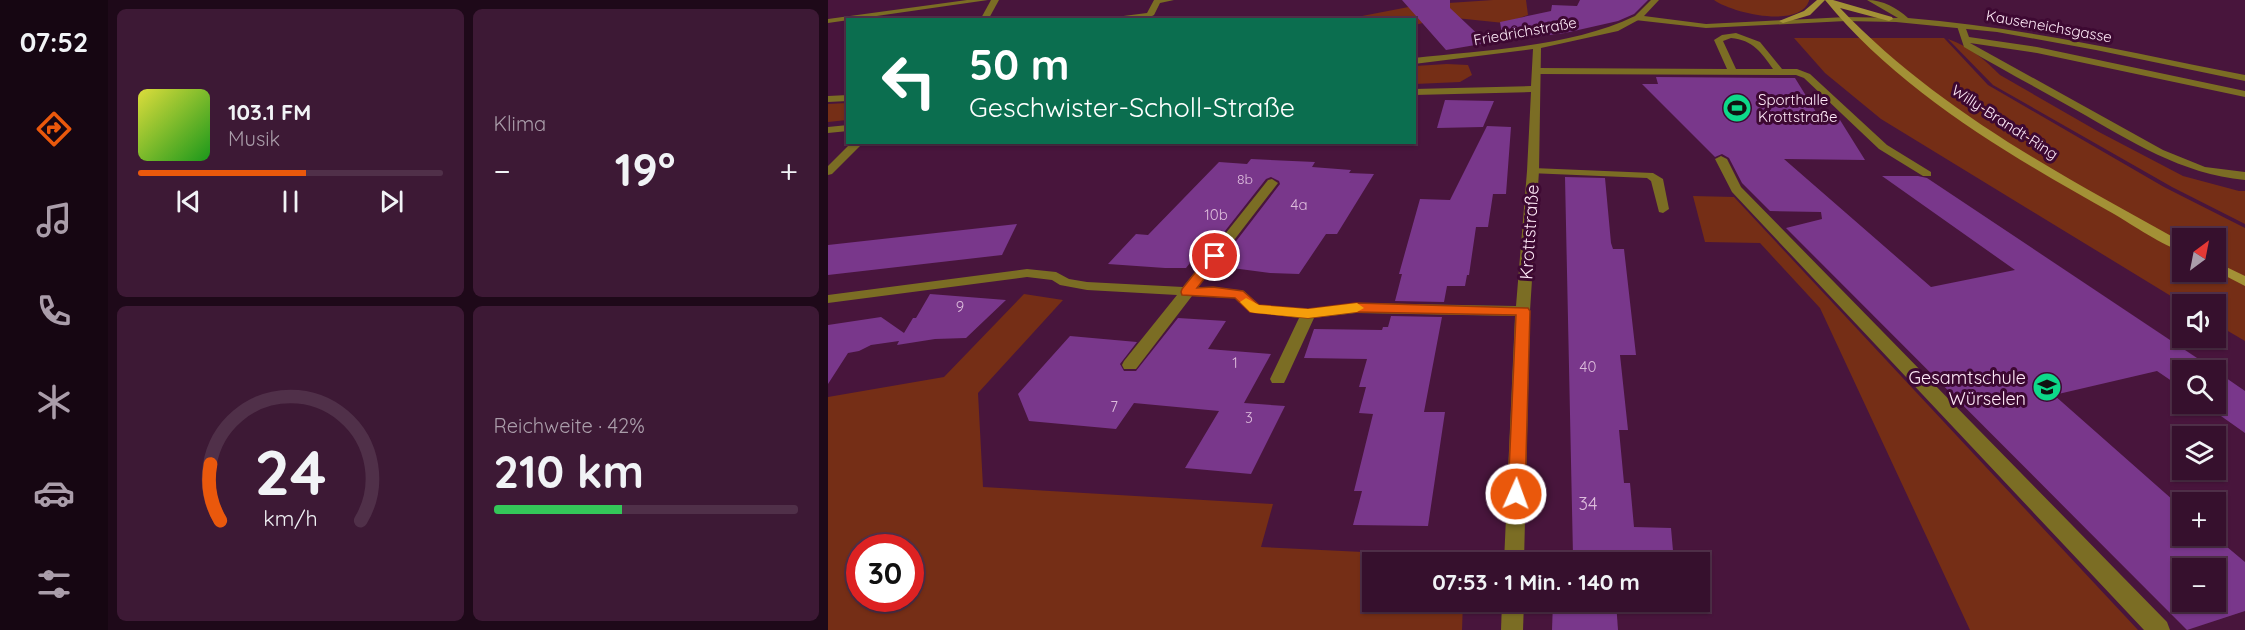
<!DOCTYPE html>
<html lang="de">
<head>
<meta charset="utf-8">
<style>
  :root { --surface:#36102d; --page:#3d1935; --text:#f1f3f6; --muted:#aa9daa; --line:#503049; --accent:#ea580c }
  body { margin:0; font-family:Quicksand,sans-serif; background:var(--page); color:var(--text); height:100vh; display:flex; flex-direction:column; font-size:22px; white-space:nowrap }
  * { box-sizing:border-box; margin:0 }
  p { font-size:20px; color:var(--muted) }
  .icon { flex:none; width:33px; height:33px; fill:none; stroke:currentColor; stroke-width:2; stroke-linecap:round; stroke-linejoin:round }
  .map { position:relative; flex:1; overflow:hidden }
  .panel { display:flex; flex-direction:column; gap:9px; padding:9px; background:#1e0919; width:720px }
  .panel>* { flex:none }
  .banner { position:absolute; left:18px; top:18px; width:570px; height:126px; border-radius:0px; box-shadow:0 2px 4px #0004,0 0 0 2px var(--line); background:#0b6e4f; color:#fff; overflow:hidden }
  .needle { width:39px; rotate:32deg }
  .fabs { position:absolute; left:1344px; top:228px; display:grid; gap:12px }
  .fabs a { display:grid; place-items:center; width:54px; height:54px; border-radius:0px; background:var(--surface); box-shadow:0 2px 4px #0004,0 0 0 2px var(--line); font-size:30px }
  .speed { position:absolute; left:18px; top:534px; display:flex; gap:12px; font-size:30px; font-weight:700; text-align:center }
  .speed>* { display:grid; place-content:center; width:78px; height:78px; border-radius:50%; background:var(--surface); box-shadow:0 2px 4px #0004,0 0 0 2px var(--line); line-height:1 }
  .speed .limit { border:9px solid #d22; background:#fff; color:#111 }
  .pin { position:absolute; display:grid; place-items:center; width:51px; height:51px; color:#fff; margin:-26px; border:3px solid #fff; border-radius:50%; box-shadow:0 2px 6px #0007 }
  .me { position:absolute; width:66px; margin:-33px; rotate:2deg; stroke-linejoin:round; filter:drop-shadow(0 0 4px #0008) }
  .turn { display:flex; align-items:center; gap:21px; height:126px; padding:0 24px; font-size:27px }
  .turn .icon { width:78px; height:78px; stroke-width:2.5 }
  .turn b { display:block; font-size:42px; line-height:51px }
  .big { font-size:45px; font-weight:800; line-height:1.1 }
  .panel .widget { flex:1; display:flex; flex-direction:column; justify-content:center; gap:9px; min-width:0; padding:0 21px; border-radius:9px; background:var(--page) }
  .panel .dial { align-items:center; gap:0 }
  .dial svg { height:156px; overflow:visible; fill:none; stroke:var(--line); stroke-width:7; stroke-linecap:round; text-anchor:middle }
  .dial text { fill:var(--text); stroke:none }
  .song { display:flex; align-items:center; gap:18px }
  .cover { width:72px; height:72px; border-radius:9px; background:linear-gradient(135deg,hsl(60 70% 55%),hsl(120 70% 35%)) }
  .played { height:6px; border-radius:3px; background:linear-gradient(90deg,var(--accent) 55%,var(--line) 55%) }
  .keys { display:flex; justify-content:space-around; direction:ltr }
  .heat { display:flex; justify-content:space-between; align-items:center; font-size:33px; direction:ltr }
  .charge { height:9px; border-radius:4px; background:linear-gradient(90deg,#34c759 42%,var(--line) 0) }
  .panel .tiles { flex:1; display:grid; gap:9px; grid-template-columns:repeat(2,1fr) }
  .trip { position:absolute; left:534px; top:552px; width:348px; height:60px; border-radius:0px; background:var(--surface); box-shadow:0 2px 4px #0004,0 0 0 2px var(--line); font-weight:800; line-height:60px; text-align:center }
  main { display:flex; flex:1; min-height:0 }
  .menu { display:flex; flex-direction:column; width:108px; justify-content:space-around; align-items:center; background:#160612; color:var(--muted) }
  .menu .icon { width:42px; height:42px }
  .menu .current { color:var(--accent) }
  .menu b { font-size:27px; color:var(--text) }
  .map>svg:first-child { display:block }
  .green { fill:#752e16; fill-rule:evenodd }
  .building { fill:#79378b; fill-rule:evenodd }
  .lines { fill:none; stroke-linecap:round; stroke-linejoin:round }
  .service { fill:#7b6d24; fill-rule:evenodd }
  .minor { fill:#7b6d24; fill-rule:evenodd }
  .tertiary { fill:#7b6d24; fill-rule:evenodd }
  .secondary { fill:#a39136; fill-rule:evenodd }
  .route { fill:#ea580c; stroke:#983908; stroke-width:1.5 }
  .slow { fill:#f59e0b }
  .labels { text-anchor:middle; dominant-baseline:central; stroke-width:6; stroke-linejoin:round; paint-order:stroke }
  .far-number-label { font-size:14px; fill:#ddbcdc }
  .far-street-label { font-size:15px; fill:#fee9f7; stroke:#3d0932 }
  .far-poi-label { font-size:15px; fill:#fee9f7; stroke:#3d0932; text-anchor:start }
  .number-label { font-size:15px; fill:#ddbcdc }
  .street-label { font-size:18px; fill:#fee9f7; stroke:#3d0932 }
  .poi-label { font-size:18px; fill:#fee9f7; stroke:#3d0932; text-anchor:end }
  .near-number-label { font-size:18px; fill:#ddbcdc }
</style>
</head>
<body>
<main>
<nav class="menu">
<b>07:52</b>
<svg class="icon current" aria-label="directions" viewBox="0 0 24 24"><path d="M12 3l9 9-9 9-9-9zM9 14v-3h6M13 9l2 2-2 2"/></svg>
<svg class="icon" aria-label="music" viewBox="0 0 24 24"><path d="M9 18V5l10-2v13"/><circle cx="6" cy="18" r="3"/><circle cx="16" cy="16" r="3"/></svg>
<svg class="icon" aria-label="phone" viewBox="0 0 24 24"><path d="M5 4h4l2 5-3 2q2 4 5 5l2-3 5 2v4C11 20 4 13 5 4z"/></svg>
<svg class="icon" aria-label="climate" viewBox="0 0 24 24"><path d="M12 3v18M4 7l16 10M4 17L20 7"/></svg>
<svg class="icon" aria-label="car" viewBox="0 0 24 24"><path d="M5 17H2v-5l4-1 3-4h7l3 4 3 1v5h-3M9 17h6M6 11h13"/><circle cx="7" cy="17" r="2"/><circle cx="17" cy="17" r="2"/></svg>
<svg class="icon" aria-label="filters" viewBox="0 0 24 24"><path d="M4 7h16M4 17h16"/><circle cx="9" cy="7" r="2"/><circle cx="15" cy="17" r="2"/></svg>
</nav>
<section class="panel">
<div class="tiles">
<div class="widget">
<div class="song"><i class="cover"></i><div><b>103.1 FM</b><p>Musik</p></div></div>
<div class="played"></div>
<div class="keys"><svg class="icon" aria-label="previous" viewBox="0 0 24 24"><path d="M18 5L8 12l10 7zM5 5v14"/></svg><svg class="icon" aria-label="pause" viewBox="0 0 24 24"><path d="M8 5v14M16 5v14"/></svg><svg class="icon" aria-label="next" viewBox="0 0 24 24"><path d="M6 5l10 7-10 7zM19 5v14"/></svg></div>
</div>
<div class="widget"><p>Klima</p>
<div class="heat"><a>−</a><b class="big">19°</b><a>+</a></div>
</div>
<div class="widget dial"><svg viewBox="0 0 100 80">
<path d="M14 69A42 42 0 1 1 86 69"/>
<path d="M14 69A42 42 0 0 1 9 40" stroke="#ea580c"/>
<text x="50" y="56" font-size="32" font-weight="700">24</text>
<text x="50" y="72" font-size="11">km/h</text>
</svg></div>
<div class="widget"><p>Reichweite · 42%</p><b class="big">210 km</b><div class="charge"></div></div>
</div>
</section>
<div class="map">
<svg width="1417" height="630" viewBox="0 0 1417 630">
  <rect width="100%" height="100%" fill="#48153c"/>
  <g class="green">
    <path d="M665 0H698L700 15 676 23 618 17 587 25 586 20H398L448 16H534L591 5Z"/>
    <path d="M886 0H981V1C971 29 904 13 886 0Z"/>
    <path d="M966 38H1116L1160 85 1336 187 1417 228V341L1388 324V304H1356L1053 119 997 73ZM1354 238H1388V272H1354Z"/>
    <path d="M1120 39C1141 46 1157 60 1172 75L1271 132 1355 176 1411 191H1417V224L1344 187 1165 85Z"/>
    <path d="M619 64 640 65 644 75 632 82 587 84V66Z"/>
    <path d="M19 103V120L0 122V104Z"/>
    <path d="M865 196 906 197 1310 630H1142L992 308 932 243 877 242Z"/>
    <path d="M196 294 235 300 150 393 155 487 445 504 433 547 638 557 637 562H544V602H635L634 630H0V397L116 377ZM32 548H82V598H32Z"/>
  </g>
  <g class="building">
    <path d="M574 0H622V8L659 43 618 50Z"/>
    <path d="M752 0H820L806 14 790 21 737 33 675 41 672 22 723 11 724 5 749 6Z"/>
    <path d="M828 77 967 78 993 120H1012L1037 160 956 159 1103 287 1187 270 1054 176H1090L1099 178 1387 370H1354V388L1329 371 1226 395 1354 508V536H1386L1417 562V611L1359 630 958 228 994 219 993 212 942 211 914 183 901 158 894 154 887 157 814 84H830ZM1354 568H1388V602H1354Z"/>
    <path d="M617 100 666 101 655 127 609 128Z"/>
    <path d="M659 126 683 127 678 194H665L660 227H648L641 275H639L637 286H619L616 302 567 301 574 274H571L592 199 622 200Z"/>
    <path d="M423 159 487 162 484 167 523 170 521 173 546 174 509 234H498L471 274 442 273 389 266 452 184 451 181 443 177 438 179 371 264 362 263 358 268H337L280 264 308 234 320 235 391 162 419 164Z"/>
    <path d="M737 177 777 178 783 243 785 249H796L808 355H792L800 430H791L796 483H802L806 527 843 528 846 562H725V555L745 556Z"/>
    <path d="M189 224 174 255 0 275V245Z"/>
    <path d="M102 294 178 300 138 338 107 339 69 345 71 341 43 345 31 351 20 353 0 384V325L53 317 76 333 85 318H88Z"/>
    <path d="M563 316 614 317 596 412H617L600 526 525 525 534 491H526L545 414 531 413 538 387H531L539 359 476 358 486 329 554 330 555 327H560Z"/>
    <path d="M350 318 398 321 380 349 443 354 416 403 457 406 423 474 357 468 391 411 306 403 288 429 201 421 190 394 242 336 309 342 292 364 296 371H308Z"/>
    <path d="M1388 371 1417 391V433L1376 404H1388Z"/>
    <path d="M725 602H788L790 630H724Z"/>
  </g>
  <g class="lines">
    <g class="service">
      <path d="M1133 24 1137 26 1141 37 1209 47 1417 91V97L1209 53 1142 43 1335 150 1377 167 1417 172V180C1353 174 1303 141 1248 110 1211 89 1173 69 1136 47L1129 26Z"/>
      <path d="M908 33 932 42 954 69H969L982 74 1059 145 1103 172V176H1095L1051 149 976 78 968 75 709 74 704 71 709 68 899 69 886 40 894 35ZM903 38C925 40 933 52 945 69H908L895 41Z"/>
      <path d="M893 156 899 159 913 187 1339 622 1342 630H1316L904 192 887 159Z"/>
      <path d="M705 168 825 173 835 179 841 209 835 213 831 212 823 181 819 178 701 173V169Z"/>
    </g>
    <g class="minor">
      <path d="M139 0H160L0 23V19Z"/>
      <path d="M163 0H171L160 20H152Z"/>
      <path d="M326 0H346L332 3 326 15 322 17 264 20 319 13Z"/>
      <path d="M1039 0C1055 0 1069 8 1080 18 1194 27 1305 53 1417 75V81L1268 50 1169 32 1068 22 1015 21 1014 19 1018 17 1070 18Z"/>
      <path d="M807 16 814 18 790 31 713 48 711 171 702 311 696 562H676L687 316 528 313 486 318 458 379 456 383H444L442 379 471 318 422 312 407 298 364 296 308 369H296L294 365 296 361 349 295 259 290 232 285 224 280 199 277 0 303V295L199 269 228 272 241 279 259 282 355 287 440 180 444 179 450 183 370 287 411 290 416 291 431 305 480 309 528 303 688 306 699 171 703 92 586 95V89L703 86 705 49 586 64V58C658 50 742 47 807 16Z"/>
      <path d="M20 95V101L0 102V96Z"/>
      <path d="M20 125V131L0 133V127Z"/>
      <path d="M24 142H36L4 174 0 175V166Z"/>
      <path d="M674 602H696L695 630H673Z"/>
    </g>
    <path class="tertiary" d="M823 0H831L816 16 878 24 1018 17 1022 19 1018 21 878 28 807 20V16Z"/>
    <g class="secondary">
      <path d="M989 0H997L982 15 955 23 951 21 976 11Z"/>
      <path d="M997 0H1005L1064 17 1065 19 1061 21 1012 8C1109 110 1233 175 1354 242V251C1337 247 1303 224 1286 214 1183 156 1073 93 997 0Z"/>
      <path d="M1388 262 1417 276V286L1388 271Z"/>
    </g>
  </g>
  <path class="route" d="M387 252 394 256 369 288 385 287 415 291 431 305 480 309 528 303 700 308 702 311 697 494 695 499 688 501 682 499 680 494 688 315 528 312 480 318 422 312 407 298 354 295 353 292 354 289 383 253Z"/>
  <path class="slow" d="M418 298 431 305 480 309 529 303 536 308 529 312 480 318 427 313 422 312 412 302Z"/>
  <defs>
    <g id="stadium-disc" transform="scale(1.5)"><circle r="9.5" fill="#0dd98a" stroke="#3d0932"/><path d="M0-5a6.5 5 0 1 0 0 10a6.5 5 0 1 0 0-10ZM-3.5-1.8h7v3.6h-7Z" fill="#111"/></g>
    <g id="school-disc" transform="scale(1.5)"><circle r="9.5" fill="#0dd98a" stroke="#3d0932"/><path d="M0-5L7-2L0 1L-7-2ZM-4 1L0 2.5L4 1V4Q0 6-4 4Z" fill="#111"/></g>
  </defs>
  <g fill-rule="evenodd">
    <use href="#stadium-disc" x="909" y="108"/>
    <use href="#school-disc" x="1219" y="387"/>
  </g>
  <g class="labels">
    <g class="far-number-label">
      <text x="417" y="179">8b</text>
    </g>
    <g class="far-street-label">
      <text transform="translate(1221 26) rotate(10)">Kauseneichsgasse</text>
      <text transform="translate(697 31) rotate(-10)">Friedrichstraße</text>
      <text transform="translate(1177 122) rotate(33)">Willy-Brandt-Ring</text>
    </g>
    <g class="far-poi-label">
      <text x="930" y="99">Sporthalle<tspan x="930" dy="17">Krottstraße</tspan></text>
    </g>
    <g class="number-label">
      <text x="471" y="204">4a</text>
      <text x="388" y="214">10b</text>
      <text x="132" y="306">9</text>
      <text x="407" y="362">1</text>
      <text x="760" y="366">40</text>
      <text x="286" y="406">7</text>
      <text x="421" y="417">3</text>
    </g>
    <g class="street-label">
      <text transform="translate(701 232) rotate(-86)">Krottstraße</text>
    </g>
    <g class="poi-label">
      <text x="1198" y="377">Gesamtschule<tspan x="1198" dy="21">Würselen</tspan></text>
    </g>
    <g class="near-number-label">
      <text x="760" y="503">34</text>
    </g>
  </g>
</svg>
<div class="fabs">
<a><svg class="needle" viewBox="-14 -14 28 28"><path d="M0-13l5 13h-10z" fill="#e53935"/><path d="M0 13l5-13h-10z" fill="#aa9daa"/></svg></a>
<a><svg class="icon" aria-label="sound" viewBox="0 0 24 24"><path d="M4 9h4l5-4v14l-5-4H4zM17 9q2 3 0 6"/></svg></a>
<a><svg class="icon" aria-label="search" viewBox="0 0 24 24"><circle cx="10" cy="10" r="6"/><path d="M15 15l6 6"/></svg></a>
<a><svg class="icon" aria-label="layers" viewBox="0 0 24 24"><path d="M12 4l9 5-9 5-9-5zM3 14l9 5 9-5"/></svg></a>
<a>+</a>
<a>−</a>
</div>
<div class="speed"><div class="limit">30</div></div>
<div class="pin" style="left:387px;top:256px;background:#d93025"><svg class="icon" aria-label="arrive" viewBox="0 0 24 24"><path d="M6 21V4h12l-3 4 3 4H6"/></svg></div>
<svg class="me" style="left:688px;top:494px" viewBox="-20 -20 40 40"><circle r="17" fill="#ea580c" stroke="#fff" stroke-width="3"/><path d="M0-11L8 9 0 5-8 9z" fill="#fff"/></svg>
<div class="trip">07:53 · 1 Min. · 140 m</div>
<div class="banner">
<div class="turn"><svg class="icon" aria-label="left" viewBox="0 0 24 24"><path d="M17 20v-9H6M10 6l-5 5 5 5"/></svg><div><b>50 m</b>Geschwister-Scholl-Straße</div></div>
</div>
</div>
</main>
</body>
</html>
